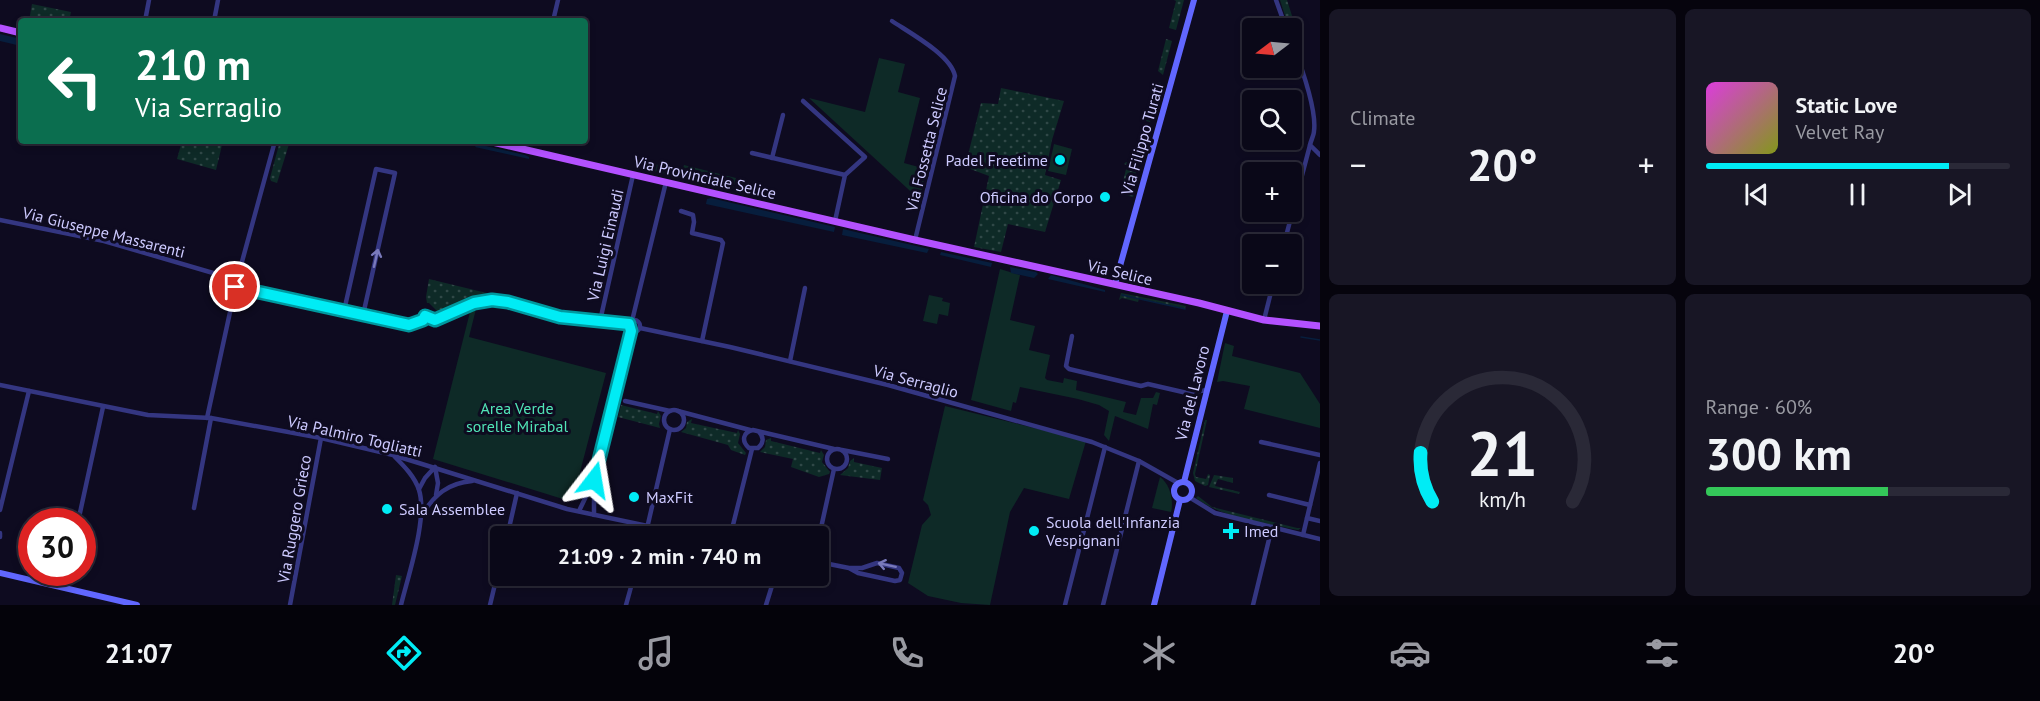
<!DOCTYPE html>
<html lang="en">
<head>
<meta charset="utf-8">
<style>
  :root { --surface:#0a0818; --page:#181625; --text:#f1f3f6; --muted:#999aa2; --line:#2a2937; --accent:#00ecf5 }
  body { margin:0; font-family:"PT Sans",sans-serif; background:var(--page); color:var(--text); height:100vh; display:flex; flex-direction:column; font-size:22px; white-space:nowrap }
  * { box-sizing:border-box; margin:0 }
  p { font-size:20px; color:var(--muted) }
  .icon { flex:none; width:33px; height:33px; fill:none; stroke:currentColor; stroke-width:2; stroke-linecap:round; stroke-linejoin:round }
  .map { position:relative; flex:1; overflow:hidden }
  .side { display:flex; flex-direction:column; gap:9px; padding:9px; background:#06040d; width:720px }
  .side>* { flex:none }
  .guide { position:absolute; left:18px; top:18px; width:570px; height:126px; border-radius:6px; box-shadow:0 3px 9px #0003,0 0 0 2px var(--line); background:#0b6e4f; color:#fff; overflow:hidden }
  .needle { width:39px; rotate:254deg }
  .buttons { position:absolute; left:1242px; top:18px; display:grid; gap:12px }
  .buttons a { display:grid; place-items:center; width:60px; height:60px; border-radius:6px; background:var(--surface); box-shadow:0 3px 9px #0003,0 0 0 2px var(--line); font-size:30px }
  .speed { position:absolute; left:18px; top:508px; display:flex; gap:12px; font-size:30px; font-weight:700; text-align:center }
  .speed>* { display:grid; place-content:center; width:78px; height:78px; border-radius:50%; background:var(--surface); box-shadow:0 3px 9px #0003,0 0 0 2px var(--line); line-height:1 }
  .speed .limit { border:9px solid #d22; background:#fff; color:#111 }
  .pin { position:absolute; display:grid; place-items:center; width:51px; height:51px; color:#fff; margin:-26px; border:3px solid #fff; border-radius:50%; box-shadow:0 2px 6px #0007 }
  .me { position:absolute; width:66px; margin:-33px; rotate:14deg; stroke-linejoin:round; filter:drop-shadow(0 0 4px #0008) }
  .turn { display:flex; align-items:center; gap:21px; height:126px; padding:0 18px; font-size:27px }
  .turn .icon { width:78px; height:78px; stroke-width:2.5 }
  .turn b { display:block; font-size:42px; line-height:51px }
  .big { font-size:45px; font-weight:700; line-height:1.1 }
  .side .widget { flex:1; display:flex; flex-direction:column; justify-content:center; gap:9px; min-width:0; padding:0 21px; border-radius:9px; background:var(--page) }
  .side .dial { align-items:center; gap:0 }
  .dial svg { height:156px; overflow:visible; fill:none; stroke:var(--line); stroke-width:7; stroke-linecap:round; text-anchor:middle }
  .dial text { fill:var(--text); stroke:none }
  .song { display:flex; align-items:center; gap:18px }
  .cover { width:72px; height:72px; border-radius:9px; background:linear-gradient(135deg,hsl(300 70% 55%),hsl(70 70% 35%)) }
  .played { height:6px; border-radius:3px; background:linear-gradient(90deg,var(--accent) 80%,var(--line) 80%) }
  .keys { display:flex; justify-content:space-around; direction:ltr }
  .heat { display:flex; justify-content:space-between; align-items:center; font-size:33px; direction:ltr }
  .charge { height:9px; border-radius:4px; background:linear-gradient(90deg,#34c759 60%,var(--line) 0) }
  .side .tiles { flex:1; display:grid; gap:9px; grid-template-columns:repeat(2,1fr) }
  .trip { position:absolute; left:490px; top:526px; width:339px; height:60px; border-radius:6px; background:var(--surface); box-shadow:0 3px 9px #0003,0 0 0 2px var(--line); font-weight:700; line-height:60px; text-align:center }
  .menu { display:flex; height:96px; justify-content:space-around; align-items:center; background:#04030a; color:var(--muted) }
  .menu .icon { width:42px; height:42px }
  .menu .selected { color:var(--accent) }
  .menu b { font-size:27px; color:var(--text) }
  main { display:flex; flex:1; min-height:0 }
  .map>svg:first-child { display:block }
  .grass { fill:url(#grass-dots) }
  .park { fill:#0e2a27 }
  .water { fill:#071e3d }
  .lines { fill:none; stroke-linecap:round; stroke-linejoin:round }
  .stream { stroke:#071e3d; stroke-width:1.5 }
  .street { stroke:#343681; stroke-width:4.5 }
  .secondary { stroke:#6167ff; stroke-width:6 }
  .primary { stroke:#b351ff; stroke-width:7 }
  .oneway { stroke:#7979ba }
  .route-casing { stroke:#00999f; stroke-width:15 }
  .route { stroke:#00ecf5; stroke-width:10 }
  .poi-dot { fill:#00ecf5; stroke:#0e0b20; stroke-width:2 }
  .labels { text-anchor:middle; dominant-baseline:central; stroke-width:6; stroke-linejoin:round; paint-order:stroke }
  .street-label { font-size:16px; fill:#cdcaff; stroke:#0e0b20 }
  .poi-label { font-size:16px; fill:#cdcaff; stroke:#0e0b20; text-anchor:start }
  .park-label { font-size:16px; fill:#51e4b6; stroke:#0e0b20 }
</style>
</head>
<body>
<main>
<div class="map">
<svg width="1320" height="605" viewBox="0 0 1320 605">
  <defs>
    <pattern id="grass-dots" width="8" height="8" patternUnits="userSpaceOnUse" patternTransform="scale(1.5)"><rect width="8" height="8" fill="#0e2a27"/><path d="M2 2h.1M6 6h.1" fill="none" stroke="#304847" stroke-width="1.8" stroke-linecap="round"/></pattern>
  </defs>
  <rect width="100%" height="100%" fill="#0e0b20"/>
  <g class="grass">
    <path d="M1174 0H1184L1176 30 1169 28 1176 1Z"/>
    <path d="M1280 0H1287L1299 38H1293L1292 28H1289Z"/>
    <path d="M32 4 71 12 69 21H29Z"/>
    <path d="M1166 39 1172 41 1163 75 1158 71Z"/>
    <path d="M1159 82 1161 83 1150 122 1146 121 1155 85Z"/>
    <path d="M1001 88 1064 101 1052 140 1045 175 1061 180 1045 232 1008 224 1001 252 974 247 989 176 965 167 981 103 998 104Z"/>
    <path d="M182 141H223L216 170 177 159Z"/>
    <path d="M280 141H290L277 183 271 181 270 178Z"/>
    <path d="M1126 162 1138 165 1131 191 1135 192 1133 197 1120 194 1127 165 1124 164Z"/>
    <path d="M429 279 499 296 478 298 452 310 448 309 437 311 429 303H427L426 297Z"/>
    <path d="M1121 293 1186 306 1185 309 1139 299 1138 302 1122 298 1119 300Z"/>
    <path d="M621 405 657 414 658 411 661 416 659 424 660 428 618 417Z"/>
    <path d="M692 419 691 423 737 433 738 430 740 434 738 443 746 453 745 455 731 450 728 445 681 432 686 428 687 422Z"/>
    <path d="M1205 420H1207L1195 474 1196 477 1206 479 1208 474 1210 475 1208 485 1205 486 1195 481 1193 473Z"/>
    <path d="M771 438V441L820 453 821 450 824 455 822 462 830 472 829 474 819 477 791 467 793 459 760 452 765 447 766 440Z"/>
    <path d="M854 458V462L882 468 880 480 840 475 848 468 850 461Z"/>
    <path d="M1214 475 1233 478V483L1218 479 1215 486 1240 492 1239 494 1209 487Z"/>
    <path d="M1198 496 1212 507 1297 528H1301L1298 530C1266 523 1222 518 1196 498Z"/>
    <path d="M396 575 402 576 395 605H392Z"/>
  </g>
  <g class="park">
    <path d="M879 58 905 64 898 92 920 98 904 163 926 169 920 200 809 98 865 112Z"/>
    <path d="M1054 144 1072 149 1066 175 1048 171Z"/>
    <path d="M639 160 667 167 669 164 672 165 670 175 637 167Z"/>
    <path d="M684 165 736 178 733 189 680 178Z"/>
    <path d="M1000 269 1020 275 1010 320 1035 326 1029 350 1050 355 1045 378 1047 380 1063 383 1064 378 1077 381 1076 390 1126 402 1123 412 1136 415 1141 398H1153L1156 392 1160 393 1157 405 1153 404 1148 429 1115 416 1109 441 1104 435 1109 411 1099 405 1078 399 1020 387 1016 403 1013 402 1011 411 971 400Z"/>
    <path d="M929 295 943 298 942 301 950 303 948 316 939 314 937 324 923 321Z"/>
    <path d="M471 308 476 309 469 337 606 373 580 472 585 483 582 494 578 499 566 500 433 459Z"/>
    <path d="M1225 343 1234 346 1232 356 1300 373 1320 404V428L1244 409 1250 386 1223 381 1217 382Z"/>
    <path d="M945 406 1086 441 1069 499 1024 488 1010 512 990 605 961 603 928 596 908 583 922 525 931 515 928 505 923 500Z"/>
    <path d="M1160 477C1170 484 1174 501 1171 512L1152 508Z"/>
  </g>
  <g class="water">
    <path d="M0 34 21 39V46L0 41Z"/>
    <path d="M477 144 525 155 529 157V159L475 147Z"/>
    <path d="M711 198 835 227 834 232 706 204 707 199Z"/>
    <path d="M843 229 929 249 927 253 842 235Z"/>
    <path d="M941 252 992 263 991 267 940 255Z"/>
    <path d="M1010 267 1036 272 1038 274 1034 278 1011 273Z"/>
    <path d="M1051 275 1105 290V292L1048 279Z"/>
  </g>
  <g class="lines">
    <g class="stream">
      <path d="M1122 295 1185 309"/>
      <path d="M1301 337 1320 340"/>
    </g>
    <g class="street">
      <path d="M1276 0 1286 28"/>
      <path d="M145 21 149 0"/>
      <path d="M214 21 218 0"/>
      <path d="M553 21 558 0"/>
      <path d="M892 21C910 33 951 55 955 76L915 240"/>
      <path d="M1292 42C1300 63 1317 109 1314 131 1314 135 1311 140 1310 145L1320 155"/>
      <path d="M803 101 865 157 845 175 835 221"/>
      <path d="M752 153 845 175"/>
      <path d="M772 158 783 115"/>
      <path d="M681 211 693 215 694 222 692 233 721 240 723 243 702 341"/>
      <path d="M0 220 104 241 237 280"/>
      <path d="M1284 244 1310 145"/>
      <path d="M235 287 409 325 425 323"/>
      <path d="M344 311 376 169 395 173 363 315"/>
      <circle cx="426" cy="320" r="3.5"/>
      <path d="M1264 320 1273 284"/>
      <circle cx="634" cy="326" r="6"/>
      <path d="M600 321 633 175"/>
      <path d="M632 321 666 182"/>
      <path d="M428 322C449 317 467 303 489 300 512 297 537 314 560 317 583 320 606 320 629 325"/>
      <path d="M640 328 730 347 888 385 1092 442 1139 461 1178 483"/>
      <path d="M1072 336 1066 366 1069 369 1141 386 1148 384 1187 393 1207 390"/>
      <path d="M790 361 805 288"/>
      <path d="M0 385 148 415 211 418 321 438 393 455 567 509 700 537"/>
      <path d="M625 401 670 411"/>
      <circle cx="674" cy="420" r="10"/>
      <path d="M678 411 750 430"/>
      <path d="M207 418 237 280 275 141"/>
      <path d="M759 432C764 437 764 443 758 448H749C741 441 743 432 753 430L834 449"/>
      <path d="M1261 442 1320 455"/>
      <circle cx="837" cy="459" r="10"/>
      <path d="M842 450 888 459"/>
      <path d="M395 457C404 466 415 477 419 490 428 518 408 576 401 605"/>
      <path d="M594 483V515"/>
      <path d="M419 489 425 478 435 467 438 483 436 495"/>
      <path d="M1269 495 1310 505"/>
      <path d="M1189 497 1215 513 1320 539"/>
      <path d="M194 508 211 418"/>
      <path d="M0 510 29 391"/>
      <path d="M579 511 594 480 631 331"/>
      <path d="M422 515C434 495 448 483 472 481"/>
      <path d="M1307 518 1320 521"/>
      <path d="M78 522 103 407"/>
      <path d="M0 533V537"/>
      <path d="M1303 535 1320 463"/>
      <path d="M507 537 517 493"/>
      <path d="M645 537 670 429"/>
      <path d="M730 537 752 449"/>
      <path d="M819 537 834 469"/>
      <path d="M82 549 92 551 89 568 82 567"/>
      <path d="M819 562 849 568H862L877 563 899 568 902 573 900 580 895 581 858 573 849 568"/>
      <path d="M290 605 321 438"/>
      <path d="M490 605 501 559"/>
      <path d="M626 605 634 576"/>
      <path d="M766 605 775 576"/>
      <path d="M1065 605 1105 447"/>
      <path d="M1103 605 1139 461"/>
      <path d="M1253 605 1272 527"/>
    </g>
    <g class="secondary">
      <path d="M1115 284 1194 0"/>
      <circle cx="1183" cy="491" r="9"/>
      <path d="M1184 482 1227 311"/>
      <path d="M0 573 137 605"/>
      <path d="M1154 605 1180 500"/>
    </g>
    <g class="primary">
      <path d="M0 28 21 33"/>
      <path d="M488 141 915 240 1199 303 1264 320 1320 326"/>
    </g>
  </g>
  <defs><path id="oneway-shaft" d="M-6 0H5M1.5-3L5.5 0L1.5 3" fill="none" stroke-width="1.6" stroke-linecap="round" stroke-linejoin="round" transform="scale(1.5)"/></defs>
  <g class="oneway">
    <use href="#oneway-shaft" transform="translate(376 258) rotate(-77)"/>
    <use href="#oneway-shaft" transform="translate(887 565) rotate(-168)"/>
  </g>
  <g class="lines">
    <g class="route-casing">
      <path id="route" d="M235 287 409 325 423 320 425 316 435 320 474 303 492 300 508 302 560 317 629 324 631 331 594 480"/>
    </g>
    <use href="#route" class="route"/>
  </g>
  <g class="poi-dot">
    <circle cx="1060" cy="160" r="6"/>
    <circle cx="1105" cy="197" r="6"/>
    <circle cx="634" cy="497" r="6"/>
    <circle cx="387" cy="509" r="6"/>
    <circle cx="1034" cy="531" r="6"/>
    <path d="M1228 522h6v6h6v6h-6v6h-6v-6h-6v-6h6z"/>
  </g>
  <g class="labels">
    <g class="street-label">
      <text transform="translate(1142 139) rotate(-74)">Via Filippo Turati</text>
      <text transform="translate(926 149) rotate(-76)">Via Fossetta Selice</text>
      <text transform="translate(705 177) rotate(13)">Via Provinciale Selice</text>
      <text transform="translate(104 232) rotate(14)">Via Giuseppe Massarenti</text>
      <text transform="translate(605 245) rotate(-77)">Via Luigi Einaudi</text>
      <text transform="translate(1120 272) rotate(13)">Via Selice</text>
      <text transform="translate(916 381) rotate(15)">Via Serraglio</text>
      <text transform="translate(1192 393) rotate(-76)">Via del Lavoro</text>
      <text transform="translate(355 436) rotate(13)">Via Palmiro Togliatti</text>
      <text transform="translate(294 519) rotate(-80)">Via Ruggero Grieco</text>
    </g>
    <g class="poi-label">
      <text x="1048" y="160" text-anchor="end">Padel Freetime</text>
      <text x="1093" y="197" text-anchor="end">Oficina do Corpo</text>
      <text x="646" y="497">MaxFit</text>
      <text x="399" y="509">Sala Assemblee</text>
      <text x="1046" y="522">Scuola dell'Infanzia<tspan x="1046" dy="18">Vespignani</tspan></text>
      <text x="1244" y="531">Imed</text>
    </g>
    <g class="park-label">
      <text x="517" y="408">Area Verde<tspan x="517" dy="18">sorelle Mirabal</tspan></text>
    </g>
  </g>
</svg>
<div class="buttons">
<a><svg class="needle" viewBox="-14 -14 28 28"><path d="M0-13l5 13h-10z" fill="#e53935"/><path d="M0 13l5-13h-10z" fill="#999aa2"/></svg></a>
<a><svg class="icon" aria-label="search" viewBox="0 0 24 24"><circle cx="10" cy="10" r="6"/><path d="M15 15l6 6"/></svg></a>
<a>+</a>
<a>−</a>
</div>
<div class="speed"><div class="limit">30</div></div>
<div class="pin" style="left:235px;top:287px;background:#d93025"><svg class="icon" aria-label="arrive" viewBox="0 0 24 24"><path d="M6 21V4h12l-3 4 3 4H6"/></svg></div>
<svg class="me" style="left:594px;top:480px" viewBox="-20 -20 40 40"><path d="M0-17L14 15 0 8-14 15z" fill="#00ecf5" stroke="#fff" stroke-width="4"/></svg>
<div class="trip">21:09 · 2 min · 740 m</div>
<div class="guide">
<div class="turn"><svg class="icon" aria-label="left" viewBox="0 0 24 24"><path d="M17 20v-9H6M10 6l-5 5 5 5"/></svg><div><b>210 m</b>Via Serraglio</div></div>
</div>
</div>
<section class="side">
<div class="tiles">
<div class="widget"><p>Climate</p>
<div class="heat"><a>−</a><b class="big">20°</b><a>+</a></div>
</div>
<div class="widget">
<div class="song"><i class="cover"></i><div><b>Static Love</b><p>Velvet Ray</p></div></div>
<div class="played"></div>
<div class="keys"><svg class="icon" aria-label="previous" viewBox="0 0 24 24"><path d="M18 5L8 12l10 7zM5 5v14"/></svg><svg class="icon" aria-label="pause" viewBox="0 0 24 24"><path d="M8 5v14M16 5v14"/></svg><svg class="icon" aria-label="next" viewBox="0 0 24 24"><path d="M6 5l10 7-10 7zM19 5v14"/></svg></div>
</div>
<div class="widget dial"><svg viewBox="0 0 100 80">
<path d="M14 69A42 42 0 1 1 86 69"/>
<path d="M14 69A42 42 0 0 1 8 44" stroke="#00ecf5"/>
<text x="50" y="56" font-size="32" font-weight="700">21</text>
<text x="50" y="72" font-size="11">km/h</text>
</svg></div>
<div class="widget"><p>Range · 60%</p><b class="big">300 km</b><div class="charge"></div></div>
</div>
</section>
</main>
<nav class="menu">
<b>21:07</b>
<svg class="icon selected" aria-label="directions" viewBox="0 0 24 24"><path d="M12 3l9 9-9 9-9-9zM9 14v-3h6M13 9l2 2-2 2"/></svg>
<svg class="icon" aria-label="music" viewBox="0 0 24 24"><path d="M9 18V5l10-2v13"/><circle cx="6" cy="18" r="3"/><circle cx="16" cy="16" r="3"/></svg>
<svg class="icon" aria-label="phone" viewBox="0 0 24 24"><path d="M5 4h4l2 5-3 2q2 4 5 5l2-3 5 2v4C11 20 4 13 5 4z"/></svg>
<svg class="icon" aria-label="climate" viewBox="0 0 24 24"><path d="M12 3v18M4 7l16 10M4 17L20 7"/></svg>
<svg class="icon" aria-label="car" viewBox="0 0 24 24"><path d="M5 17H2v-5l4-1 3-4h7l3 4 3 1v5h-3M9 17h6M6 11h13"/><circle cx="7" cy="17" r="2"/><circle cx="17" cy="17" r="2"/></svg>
<svg class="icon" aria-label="filters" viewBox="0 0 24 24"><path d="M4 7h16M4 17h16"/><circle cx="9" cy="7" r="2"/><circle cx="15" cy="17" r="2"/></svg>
<b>20°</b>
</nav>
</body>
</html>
